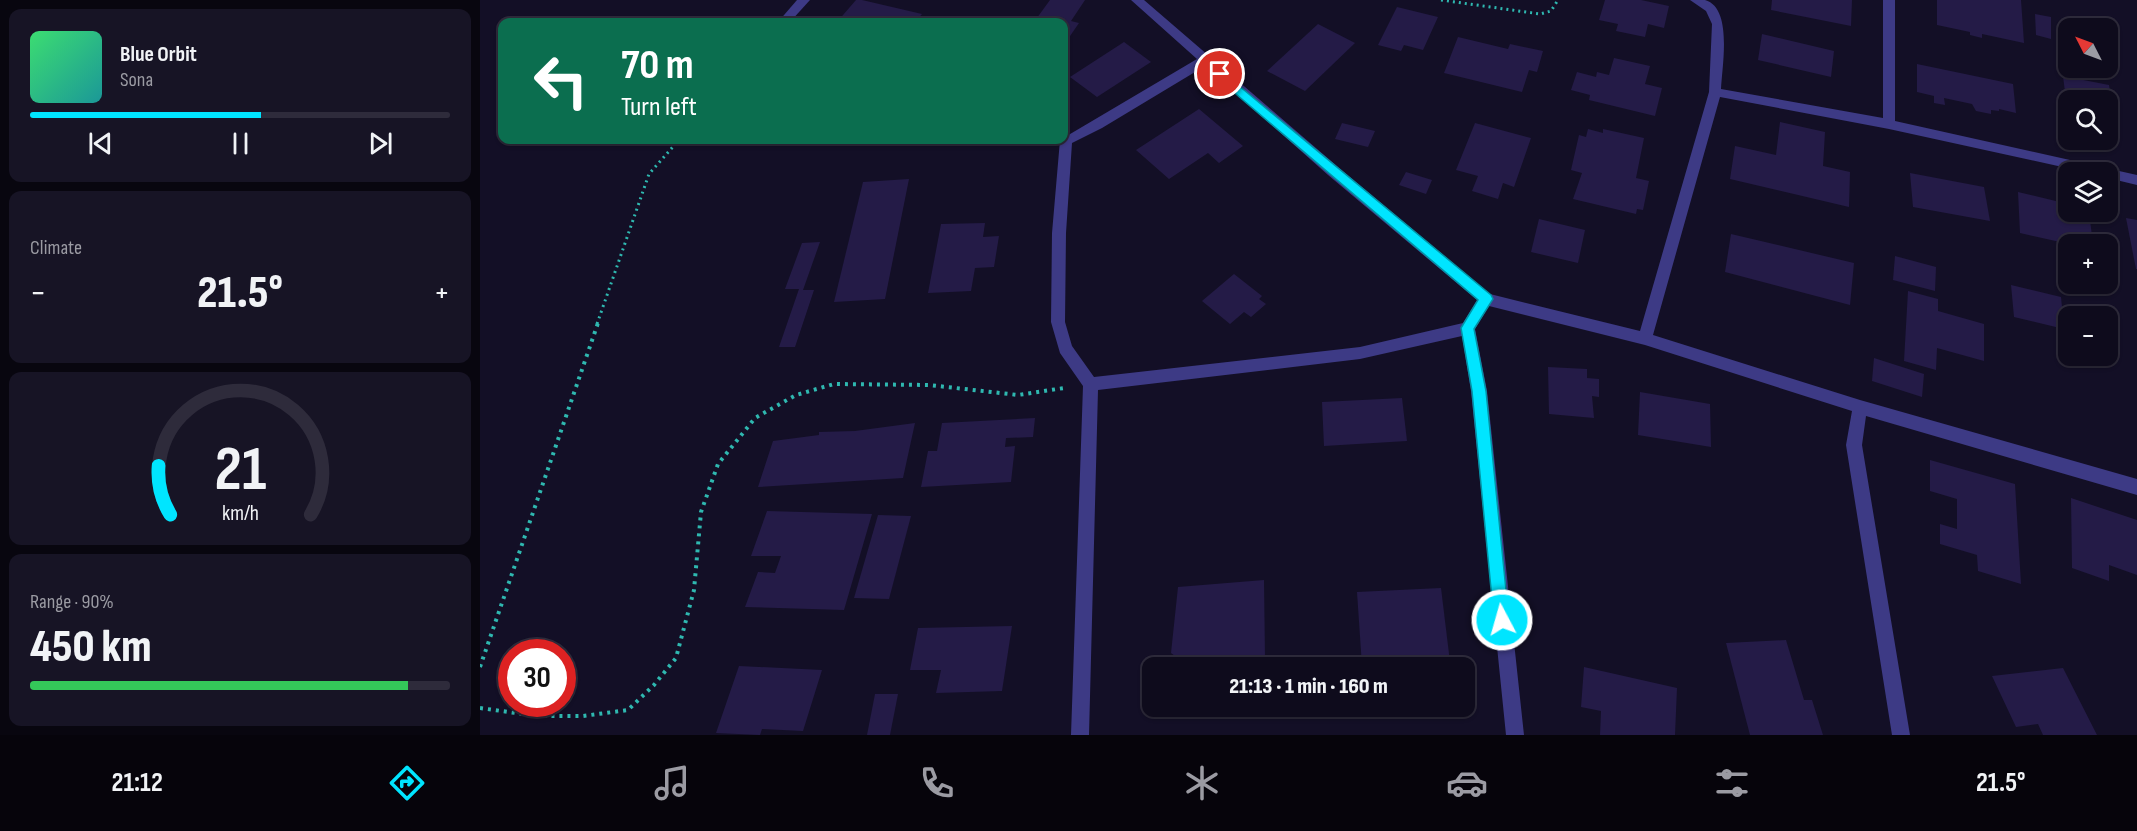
<!DOCTYPE html>
<html lang="en">
<head>
<meta charset="utf-8">
<style>
  :root { --surface:#0e0b1c; --page:#171425; --text:#f1f3f6; --muted:#9b9ba3; --line:#2e2b3b; --accent:#00e5ff }
  body { margin:0; font-family:"Sofia Sans Condensed",sans-serif; background:var(--page); color:var(--text); height:100vh; display:flex; flex-direction:column; font-size:22px; white-space:nowrap }
  * { box-sizing:border-box; margin:0 }
  p { font-size:20px; color:var(--muted) }
  .icon { flex:none; width:33px; height:33px; fill:none; stroke:currentColor; stroke-width:2; stroke-linecap:round; stroke-linejoin:round }
  .map { position:relative; flex:1; overflow:hidden }
  .side { display:flex; flex-direction:column; gap:9px; padding:9px; background:#08060f; width:480px }
  .side>* { flex:none }
  .guide { position:absolute; left:18px; top:18px; width:570px; height:126px; border-radius:12px; box-shadow:0 2px 4px #0004,0 0 0 2px var(--line); background:#0b6e4f; color:#fff; overflow:hidden }
  .needle { width:39px; rotate:312deg }
  .buttons { position:absolute; left:1578px; top:18px; display:grid; gap:12px }
  .buttons a { display:grid; place-items:center; width:60px; height:60px; border-radius:12px; background:var(--surface); box-shadow:0 2px 4px #0004,0 0 0 2px var(--line); font-size:30px }
  .speed { position:absolute; left:18px; top:639px; display:flex; gap:12px; font-size:30px; font-weight:700; text-align:center }
  .speed>* { display:grid; place-content:center; width:78px; height:78px; border-radius:50%; background:var(--surface); box-shadow:0 2px 4px #0004,0 0 0 2px var(--line); line-height:1 }
  .speed .limit { border:9px solid #d22; background:#fff; color:#111 }
  .pin { position:absolute; display:grid; place-items:center; width:51px; height:51px; color:#fff; margin:-26px; border:3px solid #fff; border-radius:50%; box-shadow:0 2px 6px #0007 }
  .me { position:absolute; width:66px; margin:-33px; rotate:354deg; stroke-linejoin:round; filter:drop-shadow(0 0 4px #0008) }
  .turn { display:flex; align-items:center; gap:21px; height:126px; padding:0 24px; font-size:27px }
  .turn .icon { width:78px; height:78px; stroke-width:2.5 }
  .turn b { display:block; font-size:42px; line-height:51px }
  .big { font-size:45px; font-weight:800; line-height:1.1 }
  .side .widget { flex:1; display:flex; flex-direction:column; justify-content:center; gap:9px; min-width:0; padding:0 21px; border-radius:12px; background:var(--page) }
  .side .dial { align-items:center; gap:0 }
  .dial svg { height:156px; overflow:visible; fill:none; stroke:var(--line); stroke-width:7; stroke-linecap:round; text-anchor:middle }
  .dial text { fill:var(--text); stroke:none }
  .song { display:flex; align-items:center; gap:18px }
  .cover { width:72px; height:72px; border-radius:9px; background:linear-gradient(135deg,hsl(140 70% 55%),hsl(180 70% 35%)) }
  .played { height:6px; border-radius:3px; background:linear-gradient(90deg,var(--accent) 55%,var(--line) 55%) }
  .keys { display:flex; justify-content:space-around; direction:ltr }
  .heat { display:flex; justify-content:space-between; align-items:center; font-size:33px; direction:ltr }
  .charge { height:9px; border-radius:4px; background:linear-gradient(90deg,#34c759 90%,var(--line) 0) }
  .trip { position:absolute; left:662px; top:657px; width:333px; height:60px; border-radius:12px; background:var(--surface); box-shadow:0 2px 4px #0004,0 0 0 2px var(--line); font-weight:800; line-height:60px; text-align:center }
  .tab-bar { display:flex; height:96px; justify-content:space-around; align-items:center; background:#06040b; color:var(--muted) }
  .tab-bar .icon { width:42px; height:42px }
  .tab-bar .current { color:var(--accent) }
  .tab-bar b { font-size:27px; color:var(--text) }
  main { display:flex; flex:1; min-height:0 }
  .map>svg:first-child { display:block }
  .building { fill:#241b47 }
  .lines { fill:none; stroke-linecap:round; stroke-linejoin:round }
  .path-far1 { stroke:#2fb8b0; stroke-width:3; stroke-dasharray:2 4; stroke-linecap:butt }
  .path { stroke:#2fb8b0; stroke-width:4; stroke-dasharray:3 5; stroke-linecap:butt }
  .minor { fill:#3d3a85; fill-rule:evenodd }
  .route { fill:#00e5ff; stroke:#0095a6; stroke-width:1.5 }
</style>
</head>
<body>
<main>
<section class="side">
<div class="widget">
<div class="song"><i class="cover"></i><div><b>Blue Orbit</b><p>Sona</p></div></div>
<div class="played"></div>
<div class="keys"><svg class="icon" aria-label="previous" viewBox="0 0 24 24"><path d="M18 5L8 12l10 7zM5 5v14"/></svg><svg class="icon" aria-label="pause" viewBox="0 0 24 24"><path d="M8 5v14M16 5v14"/></svg><svg class="icon" aria-label="next" viewBox="0 0 24 24"><path d="M6 5l10 7-10 7zM19 5v14"/></svg></div>
</div>
<div class="widget"><p>Climate</p>
<div class="heat"><a>−</a><b class="big">21.5°</b><a>+</a></div>
</div>
<div class="widget dial"><svg viewBox="0 0 100 80">
<path d="M14 69A42 42 0 1 1 86 69"/>
<path d="M14 69A42 42 0 0 1 8 44" stroke="#00e5ff"/>
<text x="50" y="56" font-size="32" font-weight="700">21</text>
<text x="50" y="72" font-size="11">km/h</text>
</svg></div>
<div class="widget"><p>Range · 90%</p><b class="big">450 km</b><div class="charge"></div></div>
</section>
<div class="map">
<svg width="1657" height="735" viewBox="0 0 1657 735">
  <rect width="100%" height="100%" fill="#130f26"/>
  <g class="building">
    <path d="M376 0H382L442 14 435 22H357Z"/>
    <path d="M570 0H605L591 21 599 23 588 39 584 38V22H554Z"/>
    <path d="M1125 0H1161L1189 6 1184 28 1168 24 1165 37 1136 31 1138 24 1119 20Z"/>
    <path d="M1292 0H1372L1371 26 1291 10Z"/>
    <path d="M1457 0H1541L1544 43 1502 34V38L1490 35V32L1457 25Z"/>
    <path d="M917 7 958 17 943 50 924 45 921 51 898 45Z"/>
    <path d="M1555 14 1571 17V39L1556 35Z"/>
    <path d="M838 24 875 43 825 91 787 71Z"/>
    <path d="M1282 34 1354 51 1351 77 1278 60Z"/>
    <path d="M978 37 1028 49 1030 44 1063 51 1057 72 1049 70 1042 92 964 73Z"/>
    <path d="M644 42 671 62 617 97 590 77Z"/>
    <path d="M1134 58 1170 66 1165 84 1182 88 1175 116 1109 100 1110 95 1091 90 1097 72 1116 77 1117 72 1129 75Z"/>
    <path d="M1437 64 1533 84 1536 113 1519 109V111L1511 110V114L1496 111 1492 104 1464 98 1465 105 1454 103V96L1437 92Z"/>
    <path d="M1583 76 1629 85 1637 137 1628 135V100H1588L1587 108Z"/>
    <path d="M719 109 763 146 739 163 728 153 689 179 656 150Z"/>
    <path d="M1300 122 1345 132 1343 166 1370 172 1369 207 1250 179 1255 146 1296 155Z"/>
    <path d="M862 123 895 131 888 147 855 139Z"/>
    <path d="M995 123 1051 138 1034 187 1023 183 1018 199 992 191 998 176 976 170Z"/>
    <path d="M1108 129 1123 133V129L1164 138 1156 178 1169 181 1163 210 1157 209 1156 214 1093 199 1102 173 1091 170 1099 135 1106 137Z"/>
    <path d="M926 172 952 180 946 194 919 185Z"/>
    <path d="M1430 173 1504 187 1510 221 1433 207Z"/>
    <path d="M429 179 405 299 354 302 383 182Z"/>
    <path d="M1538 192 1588 204V212H1609L1613 244H1589L1540 233Z"/>
    <path d="M1646 218 1657 220V269H1656Z"/>
    <path d="M1059 219 1105 230 1098 263 1051 252Z"/>
    <path d="M505 223 503 237 519 236 514 267 495 268 491 291 448 293 461 224Z"/>
    <path d="M1251 234 1374 263 1370 305 1245 272Z"/>
    <path d="M340 242 323 290H334L315 347H299L319 289H305L322 243Z"/>
    <path d="M1415 256 1456 267 1455 291 1413 280Z"/>
    <path d="M754 274 782 296 779 299 786 304 771 317 764 312 750 324 722 301Z"/>
    <path d="M1531 285 1581 297 1584 329 1534 317Z"/>
    <path d="M1428 291 1458 299V311L1504 324V361L1457 348 1456 370 1424 361Z"/>
    <path d="M1394 358 1444 374 1442 397 1392 381Z"/>
    <path d="M1068 367 1107 369V378L1119 379V397L1112 396 1114 418 1069 414Z"/>
    <path d="M1160 392 1230 404 1231 447 1158 435Z"/>
    <path d="M922 398 927 441 844 446 842 402Z"/>
    <path d="M555 418 553 437 526 438 525 447 535 446 531 482 441 487 448 451H457L462 423Z"/>
    <path d="M435 423 423 478 278 487 293 441 339 435V432L375 431Z"/>
    <path d="M1450 460 1535 484 1541 584 1498 571 1497 555 1460 544V524L1477 529V499L1450 491Z"/>
    <path d="M1591 498 1657 520V575L1629 565V581L1592 568Z"/>
    <path d="M287 511 392 514 364 610 265 607 278 572 295 573 301 556H271Z"/>
    <path d="M398 515 431 516 409 599 374 598Z"/>
    <path d="M784 580 785 659 710 667 691 653 698 587Z"/>
    <path d="M961 588 970 662 882 666 877 592Z"/>
    <path d="M532 626 522 691 456 693 461 670H430L438 628Z"/>
    <path d="M1306 640 1324 700H1332L1343 735H1270L1246 643Z"/>
    <path d="M259 666 342 670 323 731 282 729 280 735 236 733Z"/>
    <path d="M1104 667 1197 688 1195 735H1120L1121 711 1101 707Z"/>
    <path d="M1583 668 1617 735H1563L1558 724 1536 727 1512 676Z"/>
    <path d="M395 694H418L410 735H387Z"/>
  </g>
  <g class="lines">
    <g class="path-far1">
      <path d="M961 0 1060 14 1071 11 1078 0"/>
      <path d="M117 324 169 174 199 140"/>
    </g>
    <g class="path">
      <path d="M0 667 118 323"/>
      <path d="M0 708 57 716H103L148 710 174 685 196 658 214 590 221 512 238 464 275 418 316 395 354 384 449 385 538 395 584 388"/>
    </g>
    <g class="minor">
      <path d="M317 0H330L310 22H298Z"/>
      <path d="M651 0H664L858 167 1010 294 1160 331 1229 92 1232 24 1226 11 1210 0C1214 0 1221 0 1225 0 1253 8 1242 66 1241 89L1403 118V0H1415V121L1657 175V185L1628 178V172H1605L1409 129 1240 97 1173 335 1380 400 1657 479V495L1386 416 1382 445 1430 735H1412L1366 445 1372 411 1165 345 1009 306 995 329 1007 391 1044 735H1026L991 391 982 336 880 359 618 390 609 735H591L603 386 580 353 571 322 572 233 580 140 717 59ZM725 66 848 175 997 300 983 323 880 347 614 377 592 346 585 322 586 233 592 143 622 128Z"/>
    </g>
  </g>
  <path class="route" d="M740 70 1011 295 1013 299 994 329 1006 391 1029 620 1027 626 1022 628 1016 626 1014 620 992 391 981 328 998 300 736 77V72Z"/>
</svg>
<div class="buttons">
<a><svg class="needle" viewBox="-14 -14 28 28"><path d="M0-13l5 13h-10z" fill="#e53935"/><path d="M0 13l5-13h-10z" fill="#9b9ba3"/></svg></a>
<a><svg class="icon" aria-label="search" viewBox="0 0 24 24"><circle cx="10" cy="10" r="6"/><path d="M15 15l6 6"/></svg></a>
<a><svg class="icon" aria-label="layers" viewBox="0 0 24 24"><path d="M12 4l9 5-9 5-9-5zM3 14l9 5 9-5"/></svg></a>
<a>+</a>
<a>−</a>
</div>
<div class="speed"><div class="limit">30</div></div>
<div class="pin" style="left:740px;top:74px;background:#d93025"><svg class="icon" aria-label="arrive" viewBox="0 0 24 24"><path d="M6 21V4h12l-3 4 3 4H6"/></svg></div>
<svg class="me" style="left:1022px;top:620px" viewBox="-20 -20 40 40"><circle r="17" fill="#00e5ff" stroke="#fff" stroke-width="3"/><path d="M0-11L8 9 0 5-8 9z" fill="#fff"/></svg>
<div class="trip">21:13 · 1 min · 160 m</div>
<div class="guide">
<div class="turn"><svg class="icon" aria-label="left" viewBox="0 0 24 24"><path d="M17 20v-9H6M10 6l-5 5 5 5"/></svg><div><b>70 m</b>Turn left</div></div>
</div>
</div>
</main>
<nav class="tab-bar">
<b>21:12</b>
<svg class="icon current" aria-label="directions" viewBox="0 0 24 24"><path d="M12 3l9 9-9 9-9-9zM9 14v-3h6M13 9l2 2-2 2"/></svg>
<svg class="icon" aria-label="music" viewBox="0 0 24 24"><path d="M9 18V5l10-2v13"/><circle cx="6" cy="18" r="3"/><circle cx="16" cy="16" r="3"/></svg>
<svg class="icon" aria-label="phone" viewBox="0 0 24 24"><path d="M5 4h4l2 5-3 2q2 4 5 5l2-3 5 2v4C11 20 4 13 5 4z"/></svg>
<svg class="icon" aria-label="climate" viewBox="0 0 24 24"><path d="M12 3v18M4 7l16 10M4 17L20 7"/></svg>
<svg class="icon" aria-label="car" viewBox="0 0 24 24"><path d="M5 17H2v-5l4-1 3-4h7l3 4 3 1v5h-3M9 17h6M6 11h13"/><circle cx="7" cy="17" r="2"/><circle cx="17" cy="17" r="2"/></svg>
<svg class="icon" aria-label="filters" viewBox="0 0 24 24"><path d="M4 7h16M4 17h16"/><circle cx="9" cy="7" r="2"/><circle cx="15" cy="17" r="2"/></svg>
<b>21.5°</b>
</nav>
</body>
</html>
